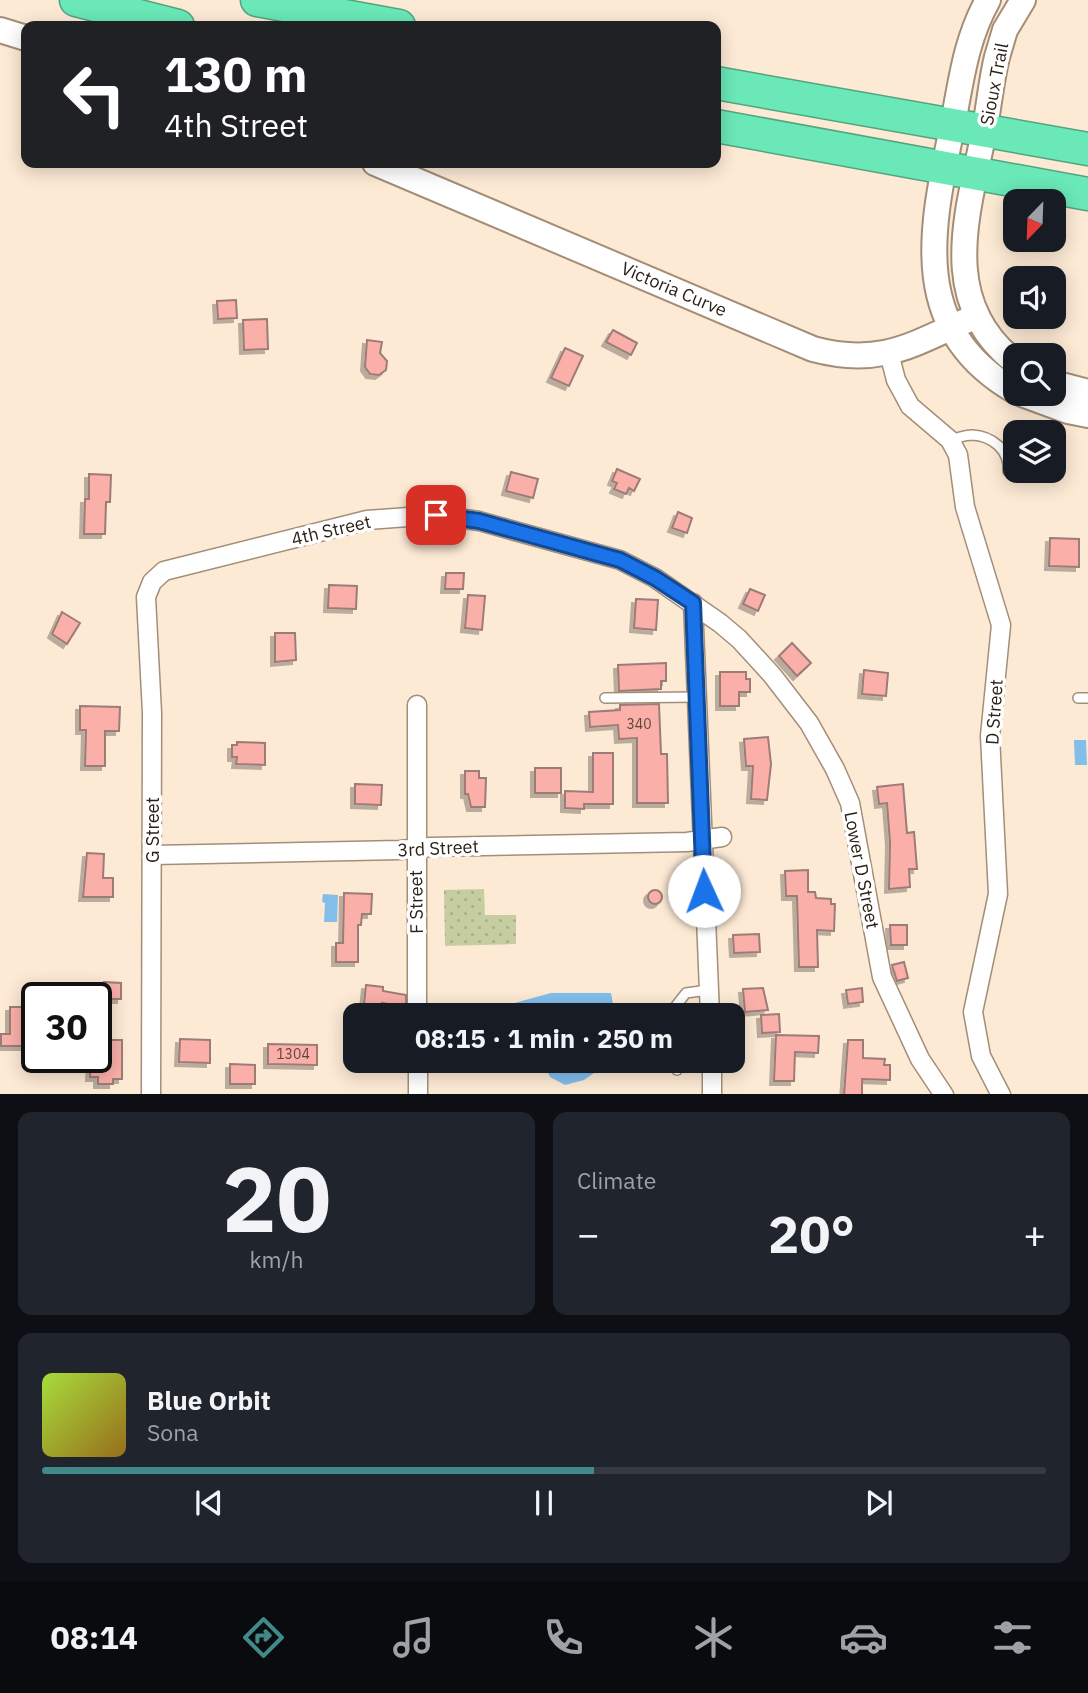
<!DOCTYPE html>
<html lang="en">
<head>
<meta charset="utf-8">
<style>
  :root { --surface:#171b24; --page:#20242c; --text:#f1f3f6; --muted:#9ea1a6; --line:#363941; --accent:#428a89 }
  body { margin:0; font-family:"IBM Plex Sans",sans-serif; background:var(--page); color:var(--text); height:100vh; display:flex; flex-direction:column; font-size:26px; white-space:nowrap }
  * { box-sizing:border-box; margin:0 }
  p { font-size:23px; color:var(--muted) }
  .icon { flex:none; width:38px; height:38px; fill:none; stroke:currentColor; stroke-width:2; stroke-linecap:round; stroke-linejoin:round }
  .map { position:relative; height:1094px; overflow:hidden }
  .sheet { display:flex; flex-direction:column; gap:18px; padding:18px; background:#0d0f14; flex:1 }
  .sheet>* { flex:none }
  .top-card { position:absolute; left:21px; top:21px; width:700px; height:147px; border-radius:14px; box-shadow:0 4px 18px #0003; background:#202124; color:#fff; overflow:hidden }
  .needle { width:46px; rotate:203deg }
  .controls { position:absolute; left:1003px; top:189px; display:grid; gap:14px }
  .controls a { display:grid; place-items:center; width:63px; height:63px; border-radius:14px; background:var(--surface); box-shadow:0 4px 18px #0003; font-size:35px }
  .speed { position:absolute; left:21px; top:982px; display:flex; gap:14px; font-size:35px; font-weight:700; text-align:center }
  .speed>* { display:grid; place-content:center; width:91px; height:91px; border-radius:50%; background:var(--surface); box-shadow:0 4px 18px #0003; line-height:1 }
  .speed .limit { border:4px solid #111; border-radius:10px; background:#fff; color:#111 }
  .pin { position:absolute; display:grid; place-items:center; width:60px; height:60px; color:#fff; margin:-30px; border-radius:14px; box-shadow:0 4px 10px #0006 }
  .me { position:absolute; width:77px; margin:-38px; rotate:358deg; stroke-linejoin:round; filter:drop-shadow(0 0 5px #0008) }
  .turn { display:flex; align-items:center; gap:24px; height:147px; padding:0 28px; font-size:32px }
  .turn .icon { width:91px; height:91px; stroke-width:2.5 }
  .turn b { display:block; font-size:49px; line-height:60px }
  .big { font-size:52px; font-weight:700; line-height:1.1 }
  .sheet .tile { flex:1; display:flex; flex-direction:column; justify-content:center; gap:10px; min-width:0; padding:0 24px; border-radius:14px; background:var(--page) }
  .sheet .dial { align-items:center; gap:0 }
  .dial b { font-size:91px; line-height:1 }
  .song { display:flex; align-items:center; gap:21px }
  .cover { width:84px; height:84px; border-radius:10px; background:linear-gradient(135deg,hsl(80 70% 55%),hsl(40 70% 35%)) }
  .played { height:7px; border-radius:4px; background:linear-gradient(90deg,var(--accent) 55%,var(--line) 55%) }
  .keys { display:flex; justify-content:space-around; direction:ltr }
  .heat { display:flex; justify-content:space-between; align-items:center; font-size:38px; direction:ltr }
  .sheet .tiles { flex:1; display:grid; gap:18px; grid-template-columns:1fr 1fr }
  .tile:last-child { grid-column:span 2 }
  .trip { position:absolute; left:343px; top:1003px; width:402px; height:70px; border-radius:14px; background:var(--surface); box-shadow:0 4px 18px #0003; font-weight:700; line-height:70px; text-align:center }
  .tab-bar { display:flex; height:112px; justify-content:space-around; align-items:center; background:#090b0e; color:var(--muted) }
  .tab-bar .icon { width:49px; height:49px }
  .tab-bar .active { color:var(--accent) }
  .tab-bar b { font-size:32px; color:var(--text) }
  .map>svg:first-child { display:block }
  .park { fill:url(#park-dots) }
  .water { fill:#83beeb }
  .building { fill:#fab0a9; stroke:#9d7b78; stroke-width:2; filter:url(#shadow) }
  .lines { fill:none; stroke-linecap:round; stroke-linejoin:round }
  .lane-casing { stroke:#a48e77; stroke-width:12 }
  .street-casing { stroke:#a48e77; stroke-width:21 }
  .secondary-casing { stroke:#a48e77; stroke-width:28 }
  .highway-casing { stroke:#54a37f; stroke-width:35 }
  .lane { stroke:#fff; stroke-width:9 }
  .street { stroke:#fff; stroke-width:18 }
  .secondary { stroke:#fff; stroke-width:24 }
  .highway { stroke:#6ae8b7; stroke-width:32 }
  .route-casing { stroke:#114b97; stroke-width:18 }
  .route { stroke:#1a73e8; stroke-width:12 }
  .labels { text-anchor:middle; dominant-baseline:central; stroke-width:7; stroke-linejoin:round; paint-order:stroke }
  .number-label { font-size:14px; fill:#5e463c }
  .street-label { font-size:18px; fill:#2a2218; stroke:#fff }
</style>
</head>
<body>
<div class="map">
<svg width="1088" height="1095" viewBox="0 0 1088 1095">
  <defs>
    <pattern id="park-dots" width="8" height="8" patternUnits="userSpaceOnUse" patternTransform="scale(1.75)"><rect width="8" height="8" fill="#c6cea1"/><path d="M2 2h.1M6 6h.1" fill="none" stroke="#aab18a" stroke-width="1.8" stroke-linecap="round"/></pattern>
    <filter id="shadow"><feDropShadow dx="-4" dy="4" stdDeviation="0" flood-color="#0004"/></filter>
  </defs>
  <rect width="100%" height="100%" fill="#fdead5"/>
  <path class="park" d="M484 889 485 915H516V944L445 946 444 890Z"/>
  <g class="water">
    <path d="M1074 740H1086L1087 765H1075Z"/>
    <path d="M323 894 338 895 337 922H324L325 903 322 902Z"/>
    <path d="M551 993H611L615 1015H489L492 1009Z"/>
    <path d="M96 1017 112 1018V1030L96 1029Z"/>
    <path d="M537 1061H611L584 1080 565 1085 550 1077 544 1063Z"/>
  </g>
  <g class="building">
    <path d="M236 300 237 318 218 319 217 301Z"/>
    <path d="M267 319 268 349 244 350 243 320Z"/>
    <path d="M613 330 637 343 631 355 606 342Z"/>
    <path d="M367 340 382 342 380 353 387 361 386 370 379 375 370 374 365 367Z"/>
    <path d="M565 348 583 356 569 386 551 378Z"/>
    <path d="M617 469 640 479 634 491 629 488 626 494 614 489 617 483 612 481Z"/>
    <path d="M511 472 538 479 533 498 506 491Z"/>
    <path d="M89 474 111 475 110 502H106L105 534H84L85 499H89Z"/>
    <path d="M678 512 692 518 687 533 672 528Z"/>
    <path d="M1050 538 1079 539V567L1049 566Z"/>
    <path d="M446 573H464L463 589H445Z"/>
    <path d="M329 585 357 586 356 609 328 608Z"/>
    <path d="M750 589 765 595 758 611 743 604Z"/>
    <path d="M468 595 485 596 482 630 465 628Z"/>
    <path d="M636 599 658 600 656 630 634 628Z"/>
    <path d="M62 612 80 623 67 644 52 634Z"/>
    <path d="M275 633H295L296 660 275 662Z"/>
    <path d="M792 643 811 663 797 676 779 656Z"/>
    <path d="M666 663V681H661V689L619 691 618 665Z"/>
    <path d="M864 670 888 673 886 696 862 694Z"/>
    <path d="M720 672H746V679H750V692H739V706H720Z"/>
    <path d="M659 704 661 754H667L668 803H637V738L619 739 618 725 590 727 589 712 620 710V705Z"/>
    <path d="M80 706 120 707 119 731H105V766H85L86 730H80Z"/>
    <path d="M768 737 771 764 767 800 751 799 753 766H746L744 739Z"/>
    <path d="M237 742 265 743V765L236 764 237 757H232V745H237Z"/>
    <path d="M593 753H613V804H584V809L565 808V791L593 792Z"/>
    <rect x="535" y="768" width="26" height="25"/>
    <path d="M465 771H479V778H486L485 807H471L468 794H465Z"/>
    <path d="M355 784 382 785 381 805 355 804Z"/>
    <path d="M903 784 907 833 914 832 917 869H909L910 887 889 889 890 842 887 803 879 804 877 787Z"/>
    <path d="M87 853 104 854 103 878H113V897H83Z"/>
    <path d="M808 870V892H815L816 898 831 899V904H835L834 931 817 930 818 967H799L797 896H786L785 871Z"/>
    <circle cx="655" cy="897" r="7"/>
    <path d="M344 893 372 894 371 914H362L361 925H358V962H336V943H343Z"/>
    <path d="M890 925H907V945H891Z"/>
    <path d="M759 934 760 952 734 953 733 935Z"/>
    <path d="M904 962 908 978 897 981 892 965Z"/>
    <path d="M104 982 121 983V999H104Z"/>
    <path d="M366 985 383 987V991L406 995V1007L382 1003 381 1006 364 1004Z"/>
    <path d="M763 988 768 1010 745 1012 743 989Z"/>
    <path d="M862 988 863 1002 848 1004 846 990Z"/>
    <path d="M10 1007H29V1046H1V1034H10Z"/>
    <path d="M779 1014 780 1032 762 1033 761 1015Z"/>
    <path d="M776 1035 819 1036 818 1053 795 1052 794 1081H774Z"/>
    <path d="M180 1039 210 1040V1063L179 1062Z"/>
    <path d="M97 1040H122V1079H113V1084H98V1077H90L91 1058H97Z"/>
    <path d="M848 1040H863V1058L885 1059 884 1065H890V1080L862 1079V1095H844Z"/>
    <path d="M268 1044 317 1045V1065L268 1064Z"/>
    <path d="M230 1064 255 1065V1084H230Z"/>
  </g>
  <g class="lines">
    <g class="lane-casing">
      <g id="lane">
        <path d="M950 440C957 438 965 435 972 435 992 436 1010 450 1008 471"/>
        <path d="M605 698 697 697"/>
        <path d="M1078 698H1088"/>
        <path d="M675 1015V1007L686 993 708 990"/>
        <path d="M677 1060V1070"/>
      </g>
    </g>
    <g class="street-casing">
      <g id="street">
        <path d="M889 353 896 380 910 406 950 440 958 455 965 507 1001 625 990 736 998 894 973 1012 981 1056 1001 1095"/>
        <path d="M693 603 710 1015"/>
        <path d="M417 705V1015"/>
        <path d="M152 855 400 850 430 847 687 842 722 837"/>
        <path d="M418 1060V1095"/>
        <path d="M151 1095 152 713 146 597 152 582 164 571 367 520 436 515 479 521 620 560 655 578 720 623 739 639 772 675 809 723 835 769 850 803 882 977 920 1059 944 1095"/>
        <path d="M712 1095V1060"/>
      </g>
    </g>
    <g class="secondary-casing">
      <g id="secondary">
        <path d="M988 0C965 41 961 83 952 128 931 229 908 329 1015 391"/>
        <path d="M0 30 26 38"/>
        <path d="M375 163 813 349C883 368 916 342 977 316"/>
        <path d="M1015 362C937 301 968 213 984 132 989 107 991 81 997 57L1005 30 1023 0"/>
        <path d="M1054 383 1088 392"/>
        <path d="M1022 394 1068 411 1088 415"/>
      </g>
    </g>
    <g class="highway-casing">
      <g id="highway">
        <path d="M76 0 178 26"/>
        <path d="M257 0 399 26"/>
        <path d="M716 83 1088 149"/>
        <path d="M716 126 1088 194"/>
      </g>
    </g>
    <use href="#lane" class="lane"/>
    <use href="#street" class="street"/>
    <use href="#secondary" class="secondary"/>
    <use href="#highway" class="highway"/>
  </g>
  <g class="lines">
    <g class="route-casing">
      <path id="route" d="M436 515 479 521 620 560 655 578 693 603 704 891"/>
    </g>
    <use href="#route" class="route"/>
  </g>
  <g class="labels">
    <g class="number-label">
      <text x="639" y="724">340</text>
      <text x="293" y="1054">1304</text>
    </g>
    <g class="street-label">
      <text transform="translate(994 84) rotate(-79)">Sioux Trail</text>
      <text transform="translate(674 289) rotate(23)">Victoria Curve</text>
      <text transform="translate(331 530) rotate(-13)">4th Street</text>
      <text transform="translate(994 712) rotate(-86)">D Street</text>
      <text transform="translate(152 830) rotate(-90)">G Street</text>
      <text transform="translate(438 848) rotate(-3)">3rd Street</text>
      <text transform="translate(862 870) rotate(79)">Lower D Street</text>
      <text transform="translate(416 902) rotate(-91)">F Street</text>
    </g>
  </g>
</svg>
<div class="controls">
<a><svg class="needle" viewBox="-14 -14 28 28"><path d="M0-13l5 13h-10z" fill="#e53935"/><path d="M0 13l5-13h-10z" fill="#9ea1a6"/></svg></a>
<a><svg class="icon" aria-label="sound" viewBox="0 0 24 24"><path d="M4 9h4l5-4v14l-5-4H4zM17 9q2 3 0 6"/></svg></a>
<a><svg class="icon" aria-label="search" viewBox="0 0 24 24"><circle cx="10" cy="10" r="6"/><path d="M15 15l6 6"/></svg></a>
<a><svg class="icon" aria-label="layers" viewBox="0 0 24 24"><path d="M12 4l9 5-9 5-9-5zM3 14l9 5 9-5"/></svg></a>
</div>
<div class="speed"><div class="limit">30</div></div>
<div class="pin" style="left:436px;top:515px;background:#d93025"><svg class="icon" aria-label="arrive" viewBox="0 0 24 24"><path d="M6 21V4h12l-3 4 3 4H6"/></svg></div>
<svg class="me" style="left:704px;top:891px" viewBox="-20 -20 40 40"><circle r="19" fill="#fff"/><path d="M0-13L10 11 0 6-10 11z" fill="#1a73e8"/></svg>
<div class="trip">08:15 · 1 min · 250 m</div>
<div class="top-card">
<div class="turn"><svg class="icon" aria-label="left" viewBox="0 0 24 24"><path d="M17 20v-9H6M10 6l-5 5 5 5"/></svg><div><b>130 m</b>4th Street</div></div>
</div>
</div>
<section class="sheet">
<div class="tiles">
<div class="tile dial"><b>20</b><p>km/h</p></div>
<div class="tile"><p>Climate</p>
<div class="heat"><a>−</a><b class="big">20°</b><a>+</a></div>
</div>
<div class="tile">
<div class="song"><i class="cover"></i><div><b>Blue Orbit</b><p>Sona</p></div></div>
<div class="played"></div>
<div class="keys"><svg class="icon" aria-label="previous" viewBox="0 0 24 24"><path d="M18 5L8 12l10 7zM5 5v14"/></svg><svg class="icon" aria-label="pause" viewBox="0 0 24 24"><path d="M8 5v14M16 5v14"/></svg><svg class="icon" aria-label="next" viewBox="0 0 24 24"><path d="M6 5l10 7-10 7zM19 5v14"/></svg></div>
</div>
</div>
</section>
<nav class="tab-bar">
<b>08:14</b>
<svg class="icon active" aria-label="directions" viewBox="0 0 24 24"><path d="M12 3l9 9-9 9-9-9zM9 14v-3h6M13 9l2 2-2 2"/></svg>
<svg class="icon" aria-label="music" viewBox="0 0 24 24"><path d="M9 18V5l10-2v13"/><circle cx="6" cy="18" r="3"/><circle cx="16" cy="16" r="3"/></svg>
<svg class="icon" aria-label="phone" viewBox="0 0 24 24"><path d="M5 4h4l2 5-3 2q2 4 5 5l2-3 5 2v4C11 20 4 13 5 4z"/></svg>
<svg class="icon" aria-label="climate" viewBox="0 0 24 24"><path d="M12 3v18M4 7l16 10M4 17L20 7"/></svg>
<svg class="icon" aria-label="car" viewBox="0 0 24 24"><path d="M5 17H2v-5l4-1 3-4h7l3 4 3 1v5h-3M9 17h6M6 11h13"/><circle cx="7" cy="17" r="2"/><circle cx="17" cy="17" r="2"/></svg>
<svg class="icon" aria-label="filters" viewBox="0 0 24 24"><path d="M4 7h16M4 17h16"/><circle cx="9" cy="7" r="2"/><circle cx="15" cy="17" r="2"/></svg>
</nav>
</body>
</html>
